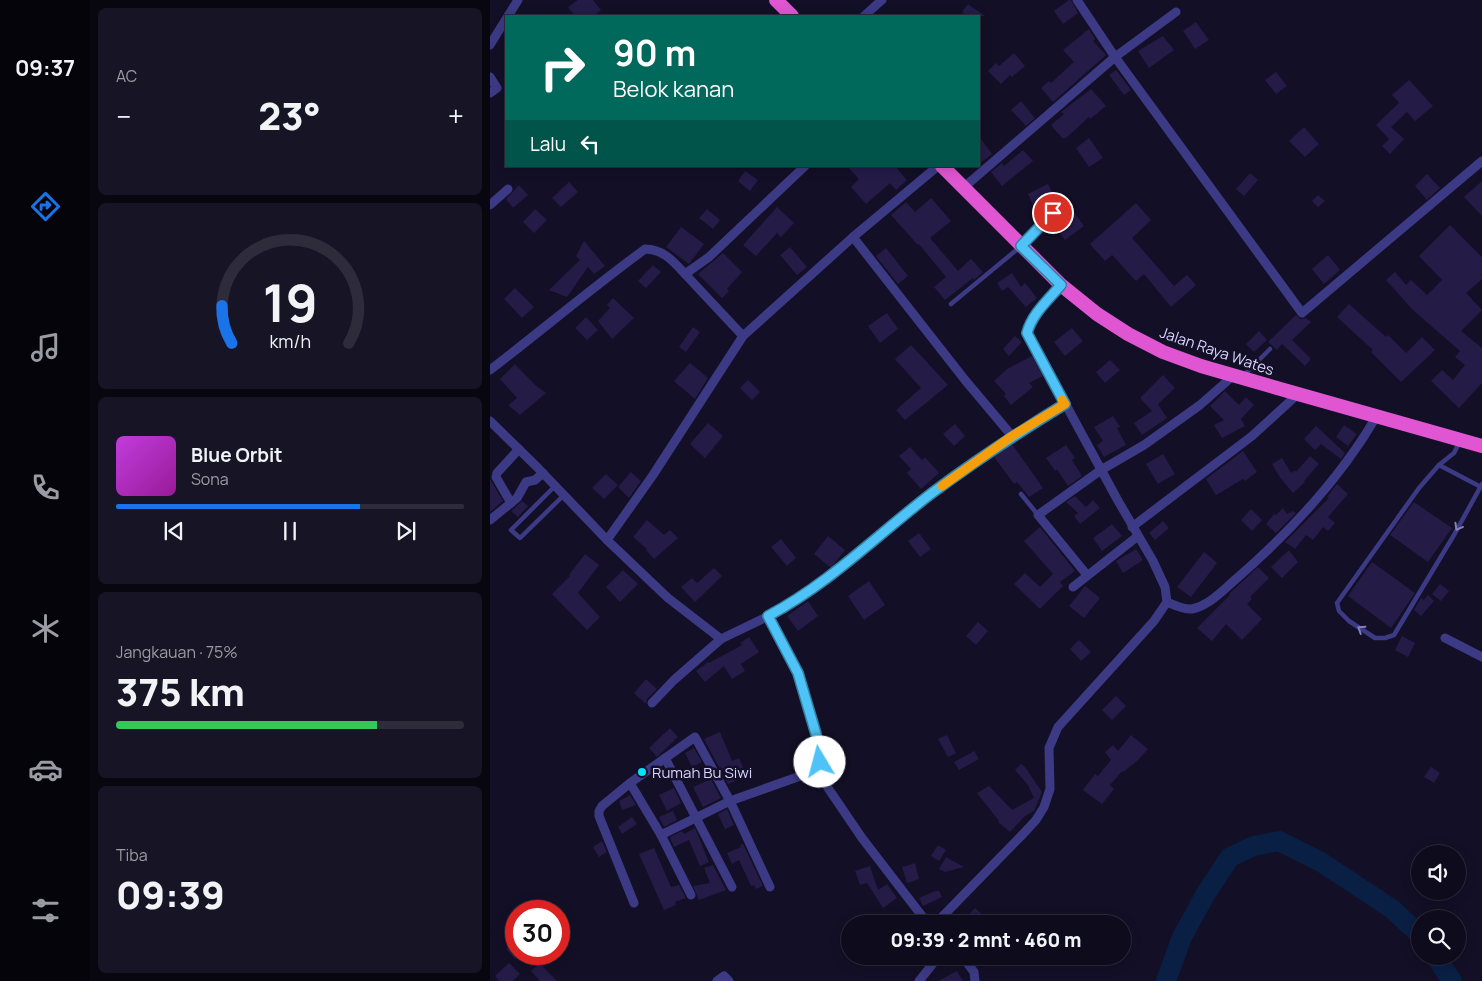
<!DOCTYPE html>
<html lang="id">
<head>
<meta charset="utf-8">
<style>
  :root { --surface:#0e0b1c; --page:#171425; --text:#f1f3f6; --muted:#9b9ba3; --line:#2e2b3b; --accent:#1a73e8 }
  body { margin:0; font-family:Manrope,sans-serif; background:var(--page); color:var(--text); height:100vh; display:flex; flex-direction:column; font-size:19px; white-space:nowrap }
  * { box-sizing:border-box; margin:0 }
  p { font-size:16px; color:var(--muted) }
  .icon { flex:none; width:28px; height:28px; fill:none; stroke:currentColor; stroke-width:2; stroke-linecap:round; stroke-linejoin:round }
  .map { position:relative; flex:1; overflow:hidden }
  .details { display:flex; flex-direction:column; gap:8px; padding:8px; background:#08060f; width:400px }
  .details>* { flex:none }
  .top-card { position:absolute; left:15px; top:15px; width:475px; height:152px; border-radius:0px; box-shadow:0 2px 12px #0003,0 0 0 1px var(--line); background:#00695c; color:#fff; overflow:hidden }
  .controls { position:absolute; left:921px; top:845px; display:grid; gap:10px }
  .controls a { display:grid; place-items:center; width:55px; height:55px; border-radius:50%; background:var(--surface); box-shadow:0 2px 12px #0003,0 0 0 1px var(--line); font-size:25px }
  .speed { position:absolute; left:15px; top:900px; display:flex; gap:10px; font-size:25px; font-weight:700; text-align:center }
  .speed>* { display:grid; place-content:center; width:65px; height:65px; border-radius:50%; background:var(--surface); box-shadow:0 2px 12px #0003,0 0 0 1px var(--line); line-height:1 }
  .speed .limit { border:8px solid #d22; background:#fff; color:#111 }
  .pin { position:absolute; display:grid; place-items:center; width:42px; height:42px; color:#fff; margin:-21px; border:2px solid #fff; border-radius:50%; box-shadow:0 1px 5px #0007 }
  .me { position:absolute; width:55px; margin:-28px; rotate:352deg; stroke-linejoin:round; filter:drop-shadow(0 0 4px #0008) }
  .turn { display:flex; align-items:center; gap:18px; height:105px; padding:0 25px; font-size:22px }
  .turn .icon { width:65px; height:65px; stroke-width:2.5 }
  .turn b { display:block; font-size:35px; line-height:42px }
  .then { display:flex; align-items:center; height:48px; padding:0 25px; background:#0003; gap:10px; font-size:19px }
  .big { font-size:38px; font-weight:800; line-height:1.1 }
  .details .widget { flex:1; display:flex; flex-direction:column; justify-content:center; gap:8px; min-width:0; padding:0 18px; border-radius:8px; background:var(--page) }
  .details .dial { align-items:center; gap:0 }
  .dial svg { height:130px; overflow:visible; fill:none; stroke:var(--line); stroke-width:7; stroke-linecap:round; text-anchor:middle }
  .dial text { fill:var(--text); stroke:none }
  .song { display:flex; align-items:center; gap:15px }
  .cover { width:60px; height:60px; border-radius:8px; background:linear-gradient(135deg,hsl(290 70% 55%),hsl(300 70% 35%)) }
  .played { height:5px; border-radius:2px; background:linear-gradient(90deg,var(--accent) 70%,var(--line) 70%) }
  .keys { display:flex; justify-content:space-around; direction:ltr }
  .heat { display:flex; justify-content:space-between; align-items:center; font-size:28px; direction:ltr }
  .charge { height:8px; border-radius:4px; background:linear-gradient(90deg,#34c759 75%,var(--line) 0) }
  .trip { position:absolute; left:351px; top:915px; width:290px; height:50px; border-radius:25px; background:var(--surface); box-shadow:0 2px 12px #0003,0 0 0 1px var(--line); font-weight:800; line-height:50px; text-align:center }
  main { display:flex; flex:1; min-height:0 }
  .tab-bar { display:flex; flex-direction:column; width:90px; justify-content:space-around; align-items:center; background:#06040b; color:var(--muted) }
  .tab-bar .icon { width:35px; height:35px }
  .tab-bar .on { color:var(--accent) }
  .tab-bar b { font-size:22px; color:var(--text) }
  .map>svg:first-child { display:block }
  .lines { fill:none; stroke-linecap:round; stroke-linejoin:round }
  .river { stroke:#0a1f44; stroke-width:20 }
  .building { fill:#241b47 }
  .service { stroke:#3d3a85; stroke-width:4.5 }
  .minor { stroke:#3d3a85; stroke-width:9 }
  .trunk { stroke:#e055d1; stroke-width:14 }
  .oneway { stroke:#837fbc }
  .route-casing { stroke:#337fa1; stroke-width:12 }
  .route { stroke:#4fc3f7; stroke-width:9 }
  .slow { stroke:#f59e0b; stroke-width:9 }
  .poi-dot { fill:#00e5ff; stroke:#130f26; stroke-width:2 }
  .labels { text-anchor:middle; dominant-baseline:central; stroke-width:5; stroke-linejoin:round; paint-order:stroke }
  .street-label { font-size:15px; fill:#d9d4ff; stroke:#130f26 }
  .poi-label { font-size:15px; fill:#d9d4ff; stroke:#130f26; text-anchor:start }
</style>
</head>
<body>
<main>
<nav class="tab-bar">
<b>09:37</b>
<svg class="icon on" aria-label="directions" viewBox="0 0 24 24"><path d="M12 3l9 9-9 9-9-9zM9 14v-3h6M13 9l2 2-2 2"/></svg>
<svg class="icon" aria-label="music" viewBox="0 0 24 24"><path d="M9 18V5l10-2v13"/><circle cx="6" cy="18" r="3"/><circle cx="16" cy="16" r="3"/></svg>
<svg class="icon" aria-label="phone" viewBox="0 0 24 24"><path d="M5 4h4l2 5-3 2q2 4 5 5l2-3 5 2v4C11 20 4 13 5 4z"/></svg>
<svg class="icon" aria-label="climate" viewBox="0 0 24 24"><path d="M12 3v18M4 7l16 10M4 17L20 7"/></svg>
<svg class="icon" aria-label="car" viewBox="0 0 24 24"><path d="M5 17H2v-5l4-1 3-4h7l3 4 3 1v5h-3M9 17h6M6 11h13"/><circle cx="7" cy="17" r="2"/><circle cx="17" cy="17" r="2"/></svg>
<svg class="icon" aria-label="filters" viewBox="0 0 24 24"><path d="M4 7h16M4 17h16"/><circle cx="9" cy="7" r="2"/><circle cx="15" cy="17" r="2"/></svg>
</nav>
<section class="details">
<div class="widget"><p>AC</p>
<div class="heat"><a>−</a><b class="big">23°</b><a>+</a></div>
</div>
<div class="widget dial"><svg viewBox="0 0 100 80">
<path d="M14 69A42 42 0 1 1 86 69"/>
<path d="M14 69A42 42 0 0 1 8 46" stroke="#1a73e8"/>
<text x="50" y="56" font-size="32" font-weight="700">19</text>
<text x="50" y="72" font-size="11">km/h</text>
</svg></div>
<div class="widget">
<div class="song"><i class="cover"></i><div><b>Blue Orbit</b><p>Sona</p></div></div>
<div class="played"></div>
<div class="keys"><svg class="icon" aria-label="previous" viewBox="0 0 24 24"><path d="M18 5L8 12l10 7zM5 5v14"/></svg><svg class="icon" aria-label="pause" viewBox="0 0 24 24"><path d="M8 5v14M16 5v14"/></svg><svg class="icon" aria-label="next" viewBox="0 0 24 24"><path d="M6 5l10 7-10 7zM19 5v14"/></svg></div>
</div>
<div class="widget"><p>Jangkauan · 75%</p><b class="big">375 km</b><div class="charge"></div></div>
<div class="widget"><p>Tiba</p><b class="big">09:39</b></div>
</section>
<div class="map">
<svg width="992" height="981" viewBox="0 0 992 981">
  <rect width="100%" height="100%" fill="#130f26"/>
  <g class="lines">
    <g class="river">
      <path d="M945 956 962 981"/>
      <path d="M676 981 692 937 715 895 740 857 764 846 789 841 831 862 902 909 930 935"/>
    </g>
  </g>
  <g class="building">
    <path d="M88 0H103L111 10 103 16H85L78 7Z"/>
    <path d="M579 0H581L588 13 573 24 564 11Z"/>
    <path d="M478 4 495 16H477L472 12Z"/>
    <path d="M706 22 719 40 705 49 693 31Z"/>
    <path d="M599 29 605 39 603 41 616 55 563 102 551 88 559 81 561 83 584 62 573 50Z"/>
    <path d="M673 36 684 50 659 68 648 51Z"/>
    <path d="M524 53 535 66 522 77 520 75 511 84 498 71 506 63 509 66Z"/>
    <path d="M626 70 641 90 634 95 619 75Z"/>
    <path d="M786 72 797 86 786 94 775 80Z"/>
    <path d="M919 80 943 106 925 121 917 112 901 127 914 139 900 154 892 146 899 139 886 125 909 103 902 95Z"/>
    <path d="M601 89 616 106 600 119 599 117 576 138H572L561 125 574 114 571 112Z"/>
    <path d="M531 101 545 118 536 126 521 110Z"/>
    <path d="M814 127 829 144 815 157 799 141Z"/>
    <path d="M489 136 502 154 489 164Z"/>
    <path d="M599 138 613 158 599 167 586 148Z"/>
    <path d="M533 150 543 161 512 186 501 172 512 163 514 166Z"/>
    <path d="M357 166H405L417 180 406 190 400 183 376 204 361 187 369 179Z"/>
    <path d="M255 171 268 180 260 191 248 181Z"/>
    <path d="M760 173 768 180 754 196 746 189Z"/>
    <path d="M937 174 950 188 937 200 925 186Z"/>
    <path d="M992 181V216L974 197Z"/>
    <path d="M79 182 88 192 71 207 62 198Z"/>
    <path d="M558 184 564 196 544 207 538 194Z"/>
    <path d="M29 185 38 195 23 208 16 199Z"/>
    <path d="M828 195 835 201 828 207 822 201Z"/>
    <path d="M441 198 461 221 440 238 468 271 481 259 493 272 484 280 483 278 455 300 444 287 456 277 429 244 428 245 401 215 416 202 425 212Z"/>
    <path d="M646 203 661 220 642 238 684 286 697 275 706 285 681 307 654 274 646 281 622 255 615 261 600 244Z"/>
    <path d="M287 207 304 223 291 237 287 233 266 256 253 245Z"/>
    <path d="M581 208 594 226 575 240 562 223Z"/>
    <path d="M45 209 57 220 44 233 33 222Z"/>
    <path d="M217 209 230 220 223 229 209 218Z"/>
    <path d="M960 225 992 257V279L976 293 992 310 971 331 992 348V383L969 408 941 381 952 370 963 380 975 365 965 357 970 351 923 310 896 280 905 272 916 285 921 280 937 295 952 280 929 256Z"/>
    <path d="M191 227 214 244 199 264 176 247Z"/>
    <path d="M94 241 115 266 104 274 98 267 77 297 59 290 90 260 86 256Z"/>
    <path d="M300 247 317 267 307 275 290 255Z"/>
    <path d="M396 248 418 276 408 284 386 256Z"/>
    <path d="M233 253 252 272 237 289 239 291 232 298 208 274Z"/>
    <path d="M838 255 850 270 834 284 822 269Z"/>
    <path d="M163 265 171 272 156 288 148 281Z"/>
    <path d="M522 273 531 287 535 283 547 298 536 307 518 287 512 291 507 283Z"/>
    <path d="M25 288 44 307 32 318 14 299Z"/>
    <path d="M123 298 144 318 122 339 108 321 120 308 117 305Z"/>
    <path d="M859 304 896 337 898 335 916 353 932 337 945 350 911 382 881 352 883 350 847 317Z"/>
    <path d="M397 313 408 329 390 343 378 326Z"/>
    <path d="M806 315 810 319 816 318 821 322 802 340 821 359 815 366 792 344 787 350 778 342Z"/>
    <path d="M96 317 108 330 97 340 85 328Z"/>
    <path d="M203 327 210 332 196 352 189 347Z"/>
    <path d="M582 328 593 341 575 356 564 342Z"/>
    <path d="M769 331 777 340 764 352 756 344Z"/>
    <path d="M525 336 532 342 519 356 513 349Z"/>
    <path d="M421 345 458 385 415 420 406 410 431 388 405 359Z"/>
    <path d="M542 356 553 376 539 383 543 387 521 405 514 396 516 394 504 381 517 369Z"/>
    <path d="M620 360 630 370 615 383 606 372Z"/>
    <path d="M200 363 218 378 205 399 184 381Z"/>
    <path d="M25 364 44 384 56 393 30 415 18 405 27 398 10 379Z"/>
    <path d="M673 375 685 388 668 404 677 418 652 435 644 423 662 411 650 398Z"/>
    <path d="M258 380 270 392 262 400 250 388Z"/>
    <path d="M735 391 749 405 756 397 764 405 751 419 755 426 732 438 724 425 734 420 720 406Z"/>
    <path d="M623 416 630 427 627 428 636 445 614 457 607 445 613 441 604 427Z"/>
    <path d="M218 423 233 436 215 458 200 444Z"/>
    <path d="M465 424 475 436 464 446 453 434Z"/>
    <path d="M854 425 867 434 858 446 846 437Z"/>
    <path d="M826 426 855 453 851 459 831 444 825 450 814 439Z"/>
    <path d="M522 444 553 488 539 497 527 482 524 484 504 457Z"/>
    <path d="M576 445 585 458 582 460 592 476 578 486 567 469 565 471 556 458Z"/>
    <path d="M420 447 432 460 435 457 449 473 431 489 417 473 421 469 409 456Z"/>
    <path d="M753 451 767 472 755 481 753 479 726 495 716 479Z"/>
    <path d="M673 454 685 474 668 484 656 464Z"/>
    <path d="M820 456 829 464 814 481 815 482 803 493 789 476 782 464 792 458 801 473 805 470 806 472Z"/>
    <path d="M141 472 151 481 139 498 128 487Z"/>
    <path d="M116 474 128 485 114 499 102 488Z"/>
    <path d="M0 479 13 501 0 512Z"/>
    <path d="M847 484 858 494 838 517 845 523 838 531 833 527 823 540 816 535 805 549 795 542 839 498 837 497Z"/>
    <path d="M585 496 596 507 603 500 610 508 590 524 584 516 588 513 576 502Z"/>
    <path d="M32 501 38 506 28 517 21 511Z"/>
    <path d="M924 502 962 528 938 562 900 535Z"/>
    <path d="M793 508 797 514 803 511 806 513 786 533 776 524 784 514 786 515Z"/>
    <path d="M761 509 772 520 762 531 751 520Z"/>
    <path d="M157 520 174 535 180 530 188 538 164 559 156 550 157 549 143 537Z"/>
    <path d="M673 521 679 528 665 540 659 533Z"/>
    <path d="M622 524 632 536 612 551 603 538Z"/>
    <path d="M550 527 585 571 570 582 573 586 550 609 524 584 535 573 550 587 563 574 534 541Z"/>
    <path d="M429 533 441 549 430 557 418 541Z"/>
    <path d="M338 536 355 550 341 568 324 554Z"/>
    <path d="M291 539 306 558 297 566 281 547Z"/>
    <path d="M646 549 653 560 633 573 626 561Z"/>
    <path d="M799 550 808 562 792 578 781 567Z"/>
    <path d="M714 552 727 563 701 597 687 587Z"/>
    <path d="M95 554 109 565 88 593 110 617 97 630 62 594 80 576 79 575Z"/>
    <path d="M882 562 925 593 901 628 858 596Z"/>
    <path d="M768 567 779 578 760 597 762 599 757 604 772 619 752 640 736 624 722 641 707 628 740 595 739 594Z"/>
    <path d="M224 568 232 576 205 602 191 587 202 578 207 583Z"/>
    <path d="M133 570 148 584 130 602 116 587Z"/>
    <path d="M379 581 395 605 374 620 358 596Z"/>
    <path d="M950 584 959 591 951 601 942 594Z"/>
    <path d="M595 586 610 598 594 618 579 606Z"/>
    <path d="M938 595 944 601 931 616 924 610 931 598 934 600Z"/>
    <path d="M318 601 328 616 308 631 297 616Z"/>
    <path d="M488 622 498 631 486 645 476 636Z"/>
    <path d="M912 636 925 643 918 657 905 650Z"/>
    <path d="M259 637 269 652 251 664 255 671 242 679 234 666 215 682 206 671 218 662 219 663 252 645 250 643Z"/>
    <path d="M589 640 601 652 591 661 580 649Z"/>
    <path d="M156 679 167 689 157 699 156 704 144 693Z"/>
    <path d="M626 696 636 706 622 720 612 710Z"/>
    <path d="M180 728 188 737 167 757 159 748Z"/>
    <path d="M230 732 242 761 249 758 257 776 238 784 214 739Z"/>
    <path d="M457 735 466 753 458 757 448 739Z"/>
    <path d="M641 735 658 749 647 761 633 772 632 771 620 785 624 789 612 804 593 790 605 774 608 776 621 760 615 752 623 745 628 751Z"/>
    <path d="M204 748 212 762 202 767 195 753Z"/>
    <path d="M484 751 489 759 469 770 464 762Z"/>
    <path d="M531 764 535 767 552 792 544 811 535 816 520 832 508 822 509 821 487 793 499 786 522 810 544 798 538 785 525 770Z"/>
    <path d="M941 767 950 773 944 783 934 777Z"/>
    <path d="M221 779 231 798 213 807 203 787Z"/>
    <path d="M184 788 191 803 177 811 169 795Z"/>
    <path d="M140 795 146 805 132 810 129 801Z"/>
    <path d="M237 809 244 825 235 829 228 814Z"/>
    <path d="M183 811 187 820 174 827 169 817Z"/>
    <path d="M142 817 147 824 132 834 128 827Z"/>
    <path d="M205 828 219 862 210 866 199 840 184 847 181 840 180 837 192 831 194 834Z"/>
    <path d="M112 841 117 852 109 857 103 847Z"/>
    <path d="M253 844 273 886 266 889 264 885 261 886 249 860 242 864 237 853 251 847 250 845Z"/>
    <path d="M448 845 456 850 449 861 441 856Z"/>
    <path d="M164 848 181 887 189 885 196 898 185 902 186 905 174 910 149 854Z"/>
    <path d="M456 857 474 867 455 872 449 869Z"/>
    <path d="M425 863 429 879 417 883 412 867Z"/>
    <path d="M223 865 236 890 209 900 203 886 220 883 214 868Z"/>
    <path d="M380 866 388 890 397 884 407 898 393 908 377 883 370 885 365 871Z"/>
    <path d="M445 891H449L452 897 433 906 429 898Z"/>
    <path d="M485 908 495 917 488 924H470Z"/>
    <path d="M26 917V960L16 949 25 941 14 927Z"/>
    <path d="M19 963 30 974 23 981H9L5 976Z"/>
    <path d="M50 963 56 970 67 981H50L41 971Z"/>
    <path d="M467 971 473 981H448Z"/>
  </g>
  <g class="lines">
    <g class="service">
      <path d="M461 304 530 247"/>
      <path d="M754 375 780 349"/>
      <path d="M970 441 964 453 949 465 929 488 847 603 849 611 859 621 885 638H895L904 635 964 535 992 484"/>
      <path d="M949 465 991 487"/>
      <path d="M65 486 21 530 30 538 74 495"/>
      <path d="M531 494 548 515"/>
    </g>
    <g class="minor">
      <path d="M587 0 625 57 812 313 992 161"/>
      <path d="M18 16 28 0"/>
      <path d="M374 16 392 0"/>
      <path d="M0 45 16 19"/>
      <path d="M0 77 7 88 0 93"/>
      <path d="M473 188 625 57 686 12"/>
      <path d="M0 205 18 189"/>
      <path d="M363 237 475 380 522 436"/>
      <path d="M531 246 574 202"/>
      <path d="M195 274 253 336"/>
      <path d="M0 370C52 330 102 288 155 249 173 249 183 261 195 274L219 257 315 166"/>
      <path d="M0 421 48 468 117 540 178 598 231 639"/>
      <path d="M21 503 6 477 7 473 29 449"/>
      <path d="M0 520 27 498 36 482 45 480 53 473"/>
      <path d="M642 527 762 436 808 394"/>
      <path d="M117 540 163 475 253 336 363 237 448 166"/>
      <path d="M597 575 548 515 611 470 654 445 710 405 744 375"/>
      <path d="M583 587 648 536"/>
      <path d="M677 602C684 605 695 610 702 609 720 605 733 590 746 579 800 532 850 479 886 417"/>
      <path d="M279 616 308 673 326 734 330 769 338 788 372 838 432 916C437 920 442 924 448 921L533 834 546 820 554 807 560 789 559 748 568 727 664 621 677 602 675 587 663 561 627 499 537 333C542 314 558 300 571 285"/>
      <path d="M955 638 992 657"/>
      <path d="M162 703 184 680 231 639 293 609 335 581 442 493 522 436 575 404"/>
      <path d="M175 758 242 887"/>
      <path d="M140 783 171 835 201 895"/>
      <path d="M171 835 240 801 330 769"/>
      <path d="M144 903 109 816V811L112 806 140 783 205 737 240 801 280 887"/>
      <path d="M472 956 484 972 485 981"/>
      <path d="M227 981 234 976 239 981"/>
      <path d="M429 981 449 956"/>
    </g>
    <g class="trunk">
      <path d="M286 0 302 16"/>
      <path d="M452 166 571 285 607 314 638 334 673 352 711 366 808 394 992 446"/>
    </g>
  </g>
  <defs><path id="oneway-chevron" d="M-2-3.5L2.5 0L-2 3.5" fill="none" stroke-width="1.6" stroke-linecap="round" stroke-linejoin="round" transform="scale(1.25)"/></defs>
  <g class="oneway">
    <use href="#oneway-chevron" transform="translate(968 527) rotate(119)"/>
    <use href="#oneway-chevron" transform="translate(871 629) rotate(-147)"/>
  </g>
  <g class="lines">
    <g class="route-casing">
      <path id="route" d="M330 762 326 734 308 673 278 616C340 583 387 535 442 493 485 461 529 432 575 404L537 333C542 314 558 300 571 285L531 246 563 213"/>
    </g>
    <use href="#route" class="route"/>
    <path class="slow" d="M452 486 522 436 575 404 572 400"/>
  </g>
  <circle class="poi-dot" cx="152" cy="772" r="5"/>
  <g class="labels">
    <g class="street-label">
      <text transform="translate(727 351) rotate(19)">Jalan Raya Wates</text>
    </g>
    <g class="poi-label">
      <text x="162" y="772">Rumah Bu Siwi</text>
    </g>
  </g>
</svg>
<div class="controls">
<a><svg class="icon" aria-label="sound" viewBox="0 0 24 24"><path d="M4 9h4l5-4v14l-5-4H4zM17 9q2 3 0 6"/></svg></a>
<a><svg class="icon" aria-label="search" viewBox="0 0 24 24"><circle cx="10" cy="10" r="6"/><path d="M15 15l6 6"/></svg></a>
</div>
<div class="speed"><div class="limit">30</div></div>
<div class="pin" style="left:563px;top:213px;background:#d93025"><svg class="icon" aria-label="arrive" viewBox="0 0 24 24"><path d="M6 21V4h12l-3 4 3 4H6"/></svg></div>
<svg class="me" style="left:330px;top:762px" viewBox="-20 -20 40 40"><circle r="19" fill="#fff"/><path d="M0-13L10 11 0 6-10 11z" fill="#4fc3f7"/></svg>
<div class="trip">09:39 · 2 mnt · 460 m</div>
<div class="top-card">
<div class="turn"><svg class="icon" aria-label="right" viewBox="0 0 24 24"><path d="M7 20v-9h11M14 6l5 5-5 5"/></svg><div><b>90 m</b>Belok kanan</div></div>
<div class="then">Lalu<svg class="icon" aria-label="left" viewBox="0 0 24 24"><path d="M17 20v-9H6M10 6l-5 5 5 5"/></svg></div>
</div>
</div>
</main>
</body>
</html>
